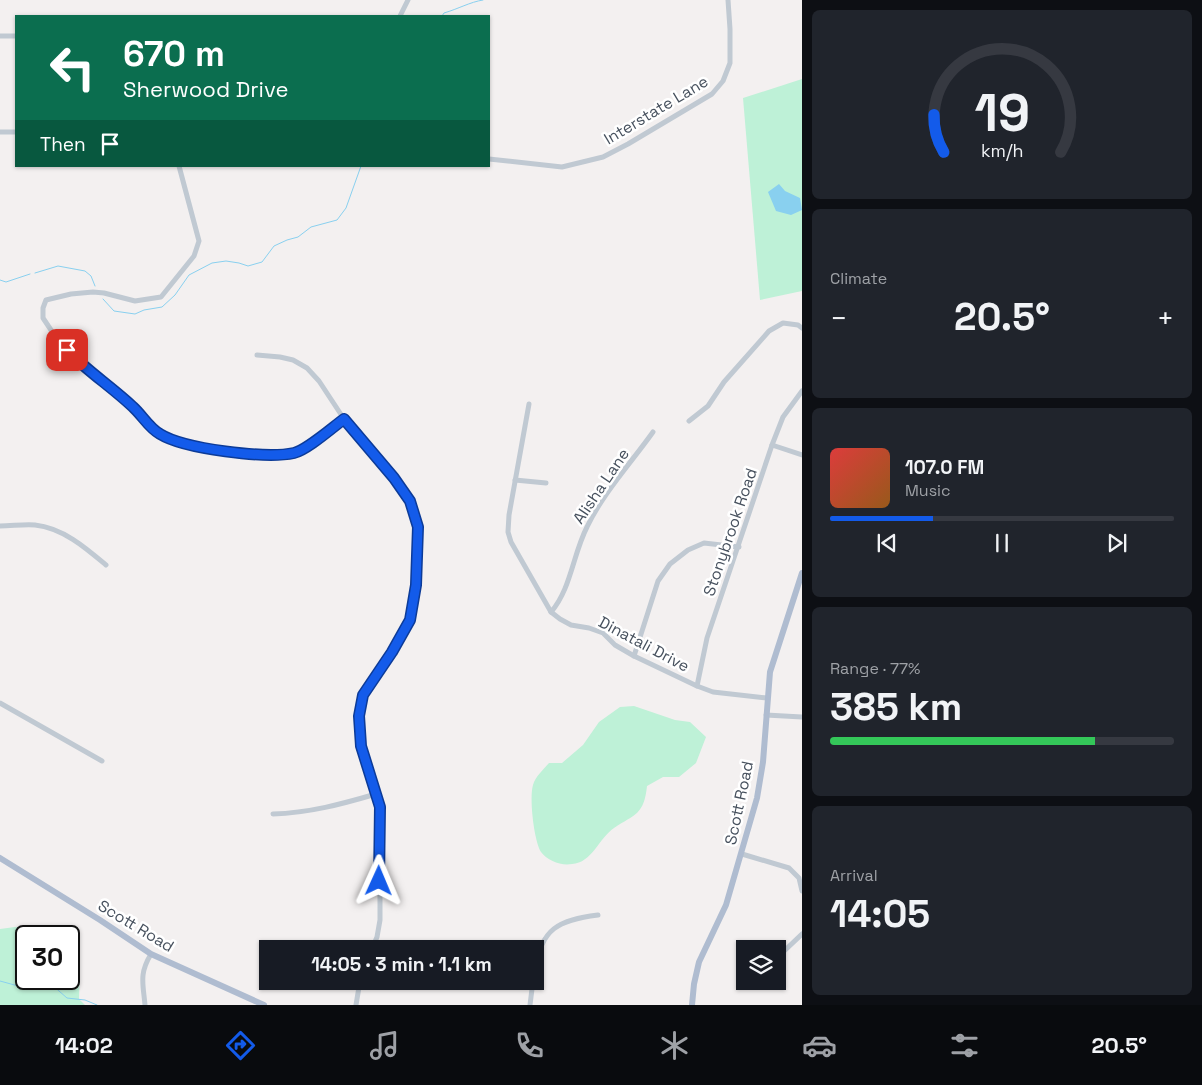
<!DOCTYPE html>
<html lang="en">
<head>
<meta charset="utf-8">
<style>
  :root { --surface:#171b24; --page:#20242c; --text:#f1f3f6; --muted:#9ea1a6; --line:#363941; --accent:#135bea }
  body { margin:0; font-family:"Space Grotesk",sans-serif; background:var(--page); color:var(--text); height:100vh; display:flex; flex-direction:column; font-size:19px; white-space:nowrap }
  * { box-sizing:border-box; margin:0 }
  p { font-size:16px; color:var(--muted) }
  .icon { flex:none; width:28px; height:28px; fill:none; stroke:currentColor; stroke-width:2; stroke-linecap:round; stroke-linejoin:round }
  .map { position:relative; flex:1; overflow:hidden }
  .details { display:flex; flex-direction:column; gap:10px; padding:10px; background:#0d0f14; width:400px }
  .details>* { flex:none }
  .guide { position:absolute; left:15px; top:15px; width:475px; height:152px; border-radius:0px; box-shadow:0 1px 4px #0004; background:#0b6e4f; color:#fff; overflow:hidden }
  .tools { position:absolute; left:736px; top:940px; display:grid; gap:10px }
  .tools a { display:grid; place-items:center; width:50px; height:50px; border-radius:0px; background:var(--surface); box-shadow:0 1px 4px #0004; font-size:25px }
  .speed { position:absolute; left:15px; top:925px; display:flex; gap:10px; font-size:25px; font-weight:700; text-align:center }
  .speed>* { display:grid; place-content:center; width:65px; height:65px; border-radius:50%; background:var(--surface); box-shadow:0 1px 4px #0004; line-height:1 }
  .speed .limit { border:2px solid #111; border-radius:8px; background:#fff; color:#111 }
  .pin { position:absolute; display:grid; place-items:center; width:42px; height:42px; color:#fff; margin:-21px; border-radius:10px; box-shadow:0 2px 8px #0006 }
  .me { position:absolute; width:55px; margin:-28px; rotate:1deg; stroke-linejoin:round; filter:drop-shadow(0 0 4px #0008) }
  .turn { display:flex; align-items:center; gap:18px; height:105px; padding:0 25px; font-size:22px }
  .turn .icon { width:65px; height:65px; stroke-width:2.5 }
  .turn b { display:block; font-size:35px; line-height:42px }
  .then { display:flex; align-items:center; height:48px; padding:0 25px; background:#0003; gap:10px; font-size:19px }
  .big { font-size:38px; font-weight:600; line-height:1.1 }
  .details .tile { flex:1; display:flex; flex-direction:column; justify-content:center; gap:8px; min-width:0; padding:0 18px; border-radius:8px; background:var(--page) }
  .details .dial { align-items:center; gap:0 }
  .dial svg { height:130px; overflow:visible; fill:none; stroke:var(--line); stroke-width:7; stroke-linecap:round; text-anchor:middle }
  .dial text { fill:var(--text); stroke:none }
  .song { display:flex; align-items:center; gap:15px }
  .cover { width:60px; height:60px; border-radius:8px; background:linear-gradient(135deg,hsl(0 70% 55%),hsl(30 70% 35%)) }
  .played { height:5px; border-radius:2px; background:linear-gradient(90deg,var(--accent) 30%,var(--line) 30%) }
  .keys { display:flex; justify-content:space-around; direction:ltr }
  .heat { display:flex; justify-content:space-between; align-items:center; font-size:28px; direction:ltr }
  .charge { height:8px; border-radius:4px; background:linear-gradient(90deg,#34c759 77%,var(--line) 0) }
  .trip { position:absolute; left:259px; top:940px; width:285px; height:50px; border-radius:0px; background:var(--surface); box-shadow:0 1px 4px #0004; font-weight:600; line-height:50px; text-align:center }
  .tabs { display:flex; height:80px; justify-content:space-around; align-items:center; background:#090b0e; color:var(--muted) }
  .tabs .icon { width:35px; height:35px }
  .tabs .current { color:var(--accent) }
  .tabs b { font-size:22px; color:var(--text) }
  main { display:flex; flex:1; min-height:0 }
  .map>svg:first-child { display:block }
  .green { fill:#bef1d7 }
  .water { fill:#89d0ef }
  .lines { fill:none; stroke-linecap:round; stroke-linejoin:round }
  .stream { stroke:#89d0ef; stroke-width:1 }
  .minor { stroke:#c0c9d2; stroke-width:5 }
  .major { stroke:#afbcd0; stroke-width:6 }
  .route-casing { stroke:#0c3b98; stroke-width:12 }
  .route { stroke:#135bea; stroke-width:9 }
  .labels { text-anchor:middle; dominant-baseline:central; stroke-width:5; stroke-linejoin:round; paint-order:stroke }
  .street-label { font-size:16px; fill:#47515e; stroke:#fff }
</style>
</head>
<body>
<main>
<div class="map">
<svg width="802" height="1005" viewBox="0 0 802 1005">
  <rect width="100%" height="100%" fill="#f3f0f0"/>
  <g class="green">
    <path d="M802 79V291L760 300 743 98Z"/>
    <path d="M634 706 675 720 690 722 706 737 696 763 679 777H663L647 786C644 815 635 814 614 828 599 838 592 863 572 864 561 866 548 861 541 852 534 841 529 798 533 785 535 777 544 769 549 763H562L583 745 599 722 620 707Z"/>
    <path d="M15 927 45 929 59 936H26V979H69L70 942 80 967 79 999 85 1005H0V929Z"/>
  </g>
  <path class="water" d="M779 184 785 191 800 198 802 210 791 215 776 211 768 192Z"/>
  <g class="lines">
    <g class="stream">
      <path d="M442 16 444 13C458 9 470 2 483 0"/>
      <path d="M35 273 58 266 85 271 91 276 95 286"/>
      <path d="M0 280 6 282 30 274"/>
      <path d="M103 299 114 311 135 314 144 310 162 307 175 295 189 275 212 263 226 261 239 263 248 266 262 262 274 246 287 240 298 237 311 227 337 220 346 208 361 166"/>
      <path d="M0 981 29 989 41 984H51L67 998 85 1000 97 1005"/>
    </g>
    <g class="minor">
      <path d="M400 16 408 0"/>
      <path d="M0 36H16"/>
      <path d="M0 132H16"/>
      <path d="M489 159 562 167 603 157 628 144 712 94 723 81 730 63V29L728 0"/>
      <path d="M179 166 199 241 194 256 161 297 135 301 104 293 93 292 71 294 46 300 43 308V318L55 336 79 363 135 408 159 434 180 442 223 452 265 454 295 453 310 444 344 419"/>
      <path d="M257 355 280 357 293 360 307 368 319 381 344 419 394 478 410 501 418 527 415 585 410 620 392 652 363 695 359 716 361 746 380 807V920L377 937 372 949"/>
      <path d="M529 404 509 515 508 532 511 542 551 612 560 619 571 625 589 628 603 633 615 645 634 656 697 686 713 692 767 698"/>
      <path d="M689 421 708 406 724 382 769 331 783 323 798 325 802 328"/>
      <path d="M772 445 802 455"/>
      <path d="M515 480 546 483"/>
      <path d="M0 526C12 526 24 524 35 525 63 528 86 548 106 565"/>
      <path d="M551 612C571 589 573 554 587 527 603 493 631 463 653 432"/>
      <path d="M634 656 658 581 670 564 688 550 704 543 739 547"/>
      <path d="M697 686 707 638 772 445 783 417 802 391"/>
      <path d="M0 703 102 761"/>
      <path d="M766 715 802 717"/>
      <path d="M273 814C309 813 342 804 376 794"/>
      <path d="M742 854 789 868 799 878 802 891"/>
      <path d="M778 963 782 953 802 934"/>
      <path d="M535 970C541 928 559 920 598 915"/>
      <path d="M145 1005C143 983 139 974 151 954"/>
      <path d="M356 1005 360 981"/>
      <path d="M530 1005 533 981"/>
    </g>
    <g class="major">
      <path d="M0 858 100 920 151 954 264 1005"/>
      <path d="M692 1005 694 984 699 962 726 905 757 798 763 762 770 672 802 573"/>
    </g>
  </g>
  <g class="lines">
    <g class="route-casing">
      <path id="route" d="M67 350C87 371 112 387 133 407 142 415 149 428 160 434 184 449 266 459 294 453 307 450 333 427 344 419L394 478 410 501 418 527 416 585 410 620 392 652 363 695 359 716 361 746 380 807 379 881"/>
    </g>
    <use href="#route" class="route"/>
  </g>
  <g class="labels">
    <g class="street-label">
      <text transform="translate(656 110) rotate(-31)">Interstate Lane</text>
      <text transform="translate(601 486) rotate(-56)">Alisha Lane</text>
      <text transform="translate(730 532) rotate(-71)">Stonybrook Road</text>
      <text transform="translate(644 644) rotate(28)">Dinatali Drive</text>
      <text transform="translate(739 803) rotate(-78)">Scott Road</text>
      <text transform="translate(136 926) rotate(31)">Scott Road</text>
    </g>
  </g>
</svg>
<div class="tools">
<a><svg class="icon" aria-label="layers" viewBox="0 0 24 24"><path d="M12 4l9 5-9 5-9-5zM3 14l9 5 9-5"/></svg></a>
</div>
<div class="speed"><div class="limit">30</div></div>
<div class="pin" style="left:67px;top:350px;background:#d93025"><svg class="icon" aria-label="arrive" viewBox="0 0 24 24"><path d="M6 21V4h12l-3 4 3 4H6"/></svg></div>
<svg class="me" style="left:379px;top:881px" viewBox="-20 -20 40 40"><path d="M0-17L14 15 0 8-14 15z" fill="#135bea" stroke="#fff" stroke-width="4"/></svg>
<div class="trip">14:05 · 3 min · 1.1 km</div>
<div class="guide">
<div class="turn"><svg class="icon" aria-label="left" viewBox="0 0 24 24"><path d="M17 20v-9H6M10 6l-5 5 5 5"/></svg><div><b>670 m</b>Sherwood Drive</div></div>
<div class="then">Then<svg class="icon" aria-label="arrive" viewBox="0 0 24 24"><path d="M6 21V4h12l-3 4 3 4H6"/></svg></div>
</div>
</div>
<section class="details">
<div class="tile dial"><svg viewBox="0 0 100 80">
<path d="M14 69A42 42 0 1 1 86 69"/>
<path d="M14 69A42 42 0 0 1 8 46" stroke="#135bea"/>
<text x="50" y="56" font-size="32" font-weight="700">19</text>
<text x="50" y="72" font-size="11">km/h</text>
</svg></div>
<div class="tile"><p>Climate</p>
<div class="heat"><a>−</a><b class="big">20.5°</b><a>+</a></div>
</div>
<div class="tile">
<div class="song"><i class="cover"></i><div><b>107.0 FM</b><p>Music</p></div></div>
<div class="played"></div>
<div class="keys"><svg class="icon" aria-label="previous" viewBox="0 0 24 24"><path d="M18 5L8 12l10 7zM5 5v14"/></svg><svg class="icon" aria-label="pause" viewBox="0 0 24 24"><path d="M8 5v14M16 5v14"/></svg><svg class="icon" aria-label="next" viewBox="0 0 24 24"><path d="M6 5l10 7-10 7zM19 5v14"/></svg></div>
</div>
<div class="tile"><p>Range · 77%</p><b class="big">385 km</b><div class="charge"></div></div>
<div class="tile"><p>Arrival</p><b class="big">14:05</b></div>
</section>
</main>
<nav class="tabs">
<b>14:02</b>
<svg class="icon current" aria-label="directions" viewBox="0 0 24 24"><path d="M12 3l9 9-9 9-9-9zM9 14v-3h6M13 9l2 2-2 2"/></svg>
<svg class="icon" aria-label="music" viewBox="0 0 24 24"><path d="M9 18V5l10-2v13"/><circle cx="6" cy="18" r="3"/><circle cx="16" cy="16" r="3"/></svg>
<svg class="icon" aria-label="phone" viewBox="0 0 24 24"><path d="M5 4h4l2 5-3 2q2 4 5 5l2-3 5 2v4C11 20 4 13 5 4z"/></svg>
<svg class="icon" aria-label="climate" viewBox="0 0 24 24"><path d="M12 3v18M4 7l16 10M4 17L20 7"/></svg>
<svg class="icon" aria-label="car" viewBox="0 0 24 24"><path d="M5 17H2v-5l4-1 3-4h7l3 4 3 1v5h-3M9 17h6M6 11h13"/><circle cx="7" cy="17" r="2"/><circle cx="17" cy="17" r="2"/></svg>
<svg class="icon" aria-label="filters" viewBox="0 0 24 24"><path d="M4 7h16M4 17h16"/><circle cx="9" cy="7" r="2"/><circle cx="15" cy="17" r="2"/></svg>
<b>20.5°</b>
</nav>
</body>
</html>
